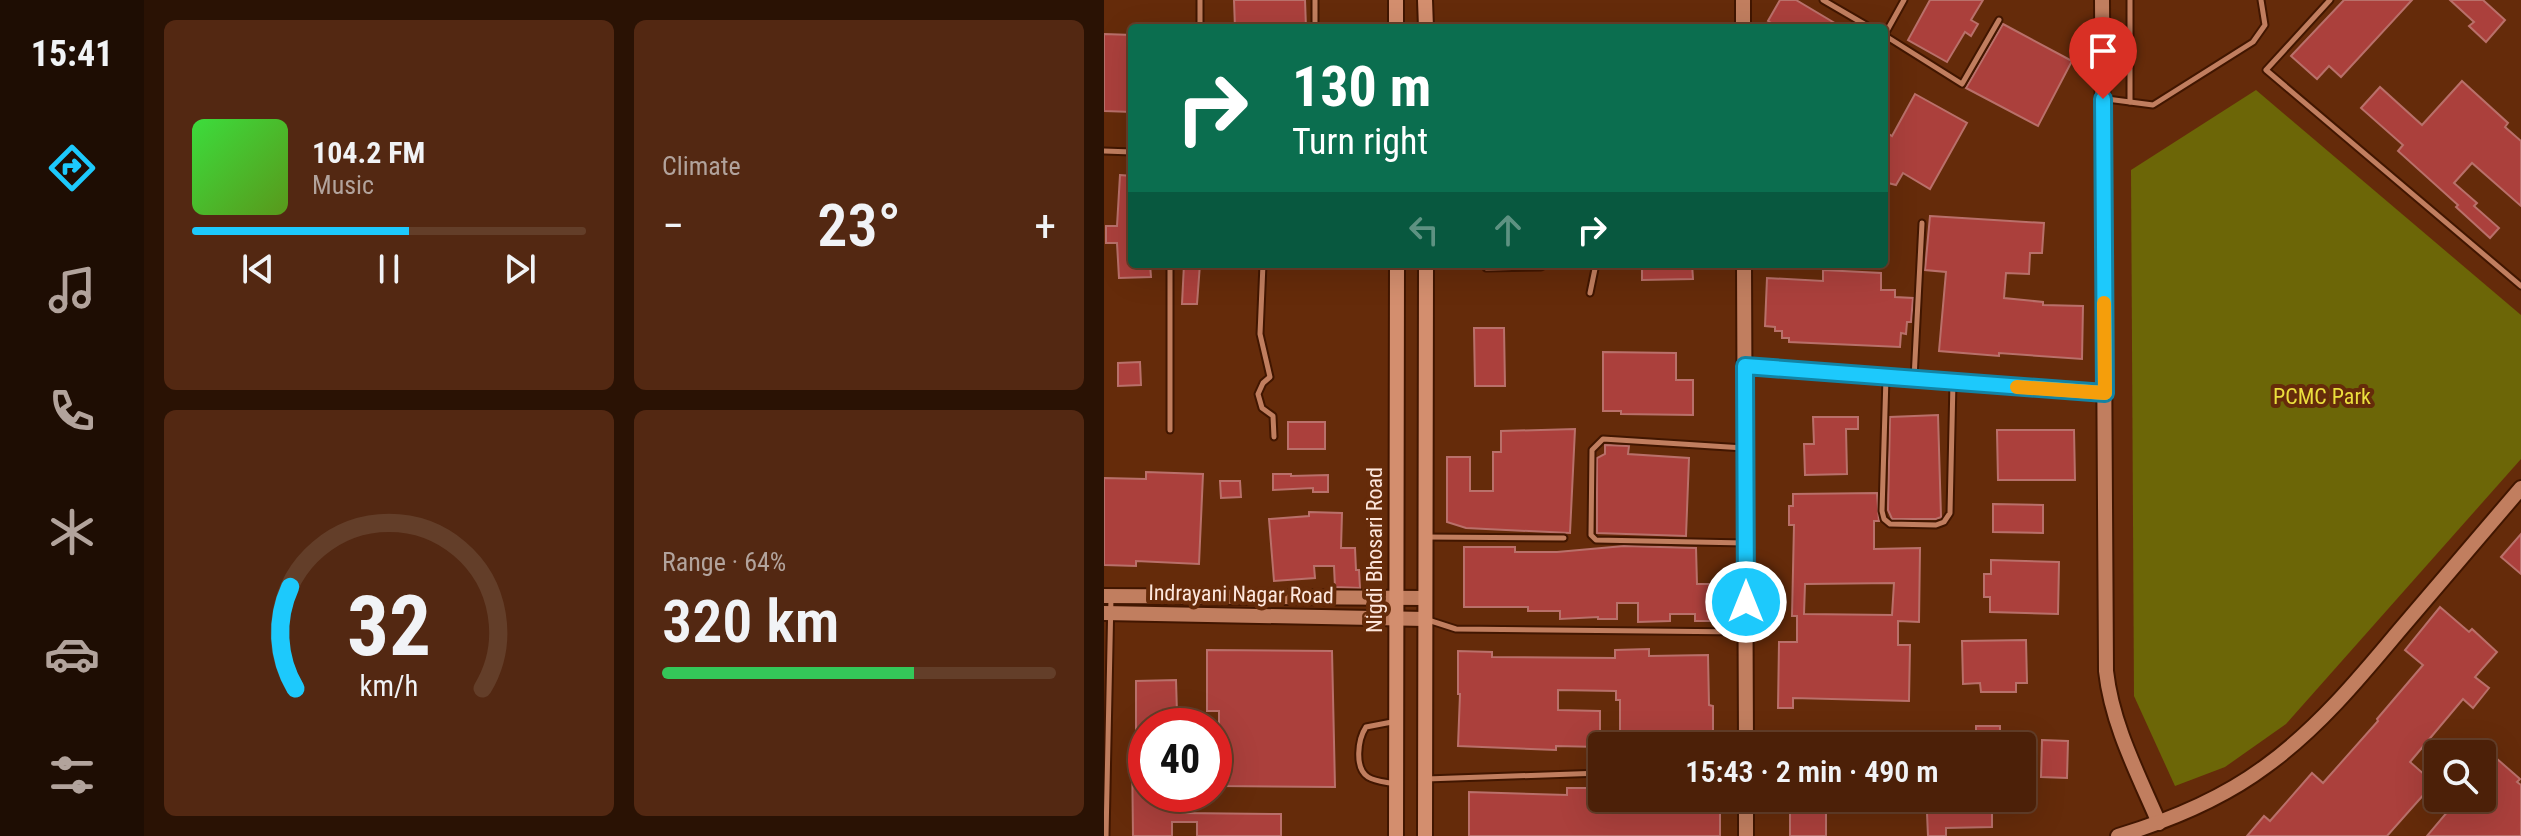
<!DOCTYPE html>
<html lang="en">
<head>
<meta charset="utf-8">
<style>
  :root { --surface:#4c2008; --page:#532812; --text:#f1f3f6; --muted:#b2a39c; --line:#633e29; --accent:#1dc9fc }
  body { margin:0; font-family:"Roboto Condensed",sans-serif; background:var(--page); color:var(--text); height:100vh; display:flex; flex-direction:column; font-size:30px; white-space:nowrap }
  * { box-sizing:border-box; margin:0 }
  p { font-size:26px; color:var(--muted) }
  .icon { flex:none; width:44px; height:44px; fill:none; stroke:currentColor; stroke-width:2; stroke-linecap:round; stroke-linejoin:round }
  .map { position:relative; flex:1; overflow:hidden }
  .drawer { display:flex; flex-direction:column; gap:20px; padding:20px; background:#2a1204; width:960px }
  .drawer>* { flex:none }
  .hud { position:absolute; left:24px; top:24px; width:760px; height:244px; border-radius:8px; box-shadow:0 8px 32px #0002,0 0 0 2px var(--line); background:#0b6e4f; color:#fff; overflow:hidden }
  .buttons { position:absolute; left:1320px; top:740px; display:grid; gap:16px }
  .buttons a { display:grid; place-items:center; width:72px; height:72px; border-radius:8px; background:var(--surface); box-shadow:0 8px 32px #0002,0 0 0 2px var(--line); font-size:40px }
  .speed { position:absolute; left:24px; top:708px; display:flex; gap:16px; font-size:40px; font-weight:700; text-align:center }
  .speed>* { display:grid; place-content:center; width:104px; height:104px; border-radius:50%; background:var(--surface); box-shadow:0 8px 32px #0002,0 0 0 2px var(--line); line-height:1 }
  .speed .limit { border:12px solid #d22; background:#fff; color:#111 }
  .pin { position:absolute; display:grid; place-items:center; width:68px; height:68px; color:#fff; margin:-82px -34px; border-radius:50% 50% 50% 0; rotate:-45deg; box-shadow:0 0 8px #0007 }
  .pin .icon { rotate:45deg }
  .me { position:absolute; width:88px; margin:-44px; rotate:0deg; stroke-linejoin:round; filter:drop-shadow(0 0 6px #0008) }
  .turn { display:flex; align-items:center; gap:28px; height:168px; padding:0 32px; font-size:36px }
  .turn .icon { width:104px; height:104px; stroke-width:2.5 }
  .turn b { display:block; font-size:56px; line-height:68px }
  .lanes { display:flex; align-items:center; height:76px; padding:0 32px; background:#0003; justify-content:center; gap:40px; direction:ltr }
  .lanes .off { opacity:.35 }
  .big { font-size:60px; font-weight:600; line-height:1.1 }
  .drawer .widget { flex:1; display:flex; flex-direction:column; justify-content:center; gap:12px; min-width:0; padding:0 28px; border-radius:12px; background:var(--page) }
  .drawer .dial { align-items:center; gap:0 }
  .dial svg { height:208px; overflow:visible; fill:none; stroke:var(--line); stroke-width:7; stroke-linecap:round; text-anchor:middle }
  .dial text { fill:var(--text); stroke:none }
  .song { display:flex; align-items:center; gap:24px }
  .cover { width:96px; height:96px; border-radius:12px; background:linear-gradient(135deg,hsl(120 70% 55%),hsl(90 70% 35%)) }
  .played { height:8px; border-radius:4px; background:linear-gradient(90deg,var(--accent) 55%,var(--line) 55%) }
  .keys { display:flex; justify-content:space-around; direction:ltr }
  .heat { display:flex; justify-content:space-between; align-items:center; font-size:44px; direction:ltr }
  .charge { height:12px; border-radius:6px; background:linear-gradient(90deg,#34c759 64%,var(--line) 0) }
  .drawer .tiles { flex:1; display:grid; gap:20px; grid-template-columns:repeat(2,1fr) }
  .trip { position:absolute; left:484px; top:732px; width:448px; height:80px; border-radius:8px; background:var(--surface); box-shadow:0 8px 32px #0002,0 0 0 2px var(--line); font-weight:600; line-height:80px; text-align:center }
  main { display:flex; flex:1; min-height:0 }
  .menu { display:flex; flex-direction:column; width:144px; justify-content:space-around; align-items:center; background:#1e0d03; color:var(--muted) }
  .menu .icon { width:56px; height:56px }
  .menu .current { color:var(--accent) }
  .menu b { font-size:36px; color:var(--text) }
  .map>svg:first-child { display:block }
  .green { fill:#6c6607 }
  .building { fill:#ab403c; stroke:#b9706a; stroke-width:2; fill-rule:evenodd }
  .lines { fill:none; stroke-linecap:round; stroke-linejoin:round }
  .lane-casing { stroke:#411600; stroke-width:9 }
  .secondary-casing { stroke:#411600; stroke-width:18 }
  .primary-casing { stroke:#411600; stroke-width:18 }
  .lane { stroke:#c17e5f; stroke-width:5 }
  .secondary { stroke:#c17e5f; stroke-width:14 }
  .primary { stroke:#d38e6e; stroke-width:14 }
  .route-casing { stroke:#1383a4; stroke-width:20 }
  .route { stroke:#1dc9fc; stroke-width:14 }
  .slow { stroke:#f59e0b; stroke-width:14 }
  .labels { text-anchor:middle; dominant-baseline:central; stroke-width:8; stroke-linejoin:round; paint-order:stroke }
  .park-label { font-size:22px; fill:#ebdf3d; stroke:#652b0a }
  .street-label { font-size:22px; fill:#fde6dc; stroke:#652b0a }
</style>
</head>
<body>
<main>
<nav class="menu">
<b>15:41</b>
<svg class="icon current" aria-label="directions" viewBox="0 0 24 24"><path d="M12 3l9 9-9 9-9-9zM9 14v-3h6M13 9l2 2-2 2"/></svg>
<svg class="icon" aria-label="music" viewBox="0 0 24 24"><path d="M9 18V5l10-2v13"/><circle cx="6" cy="18" r="3"/><circle cx="16" cy="16" r="3"/></svg>
<svg class="icon" aria-label="phone" viewBox="0 0 24 24"><path d="M5 4h4l2 5-3 2q2 4 5 5l2-3 5 2v4C11 20 4 13 5 4z"/></svg>
<svg class="icon" aria-label="climate" viewBox="0 0 24 24"><path d="M12 3v18M4 7l16 10M4 17L20 7"/></svg>
<svg class="icon" aria-label="car" viewBox="0 0 24 24"><path d="M5 17H2v-5l4-1 3-4h7l3 4 3 1v5h-3M9 17h6M6 11h13"/><circle cx="7" cy="17" r="2"/><circle cx="17" cy="17" r="2"/></svg>
<svg class="icon" aria-label="filters" viewBox="0 0 24 24"><path d="M4 7h16M4 17h16"/><circle cx="9" cy="7" r="2"/><circle cx="15" cy="17" r="2"/></svg>
</nav>
<section class="drawer">
<div class="tiles">
<div class="widget">
<div class="song"><i class="cover"></i><div><b>104.2 FM</b><p>Music</p></div></div>
<div class="played"></div>
<div class="keys"><svg class="icon" aria-label="previous" viewBox="0 0 24 24"><path d="M18 5L8 12l10 7zM5 5v14"/></svg><svg class="icon" aria-label="pause" viewBox="0 0 24 24"><path d="M8 5v14M16 5v14"/></svg><svg class="icon" aria-label="next" viewBox="0 0 24 24"><path d="M6 5l10 7-10 7zM19 5v14"/></svg></div>
</div>
<div class="widget"><p>Climate</p>
<div class="heat"><a>−</a><b class="big">23°</b><a>+</a></div>
</div>
<div class="widget dial"><svg viewBox="0 0 100 80">
<path d="M14 69A42 42 0 1 1 86 69"/>
<path d="M14 69A42 42 0 0 1 12 30" stroke="#1dc9fc"/>
<text x="50" y="56" font-size="32" font-weight="700">32</text>
<text x="50" y="72" font-size="11">km/h</text>
</svg></div>
<div class="widget"><p>Range · 64%</p><b class="big">320 km</b><div class="charge"></div></div>
</div>
</section>
<div class="map">
<svg width="1417" height="836" viewBox="0 0 1417 836">
  <rect width="100%" height="100%" fill="#652b0a"/>
  <path class="green" d="M1152 90 1417 315V459L1182 724 1121 767 1071 786 1030 696 1027 170Z"/>
  <g class="building">
    <path d="M130 0H201L202 28H131Z"/>
    <path d="M676 0H692L739 28H676L664 21Z"/>
    <path d="M826 0H879L867 20 874 24 867 36 861 32 843 62 804 40Z"/>
    <path d="M1240 0H1308L1237 77 1225 66 1213 79 1187 56Z"/>
    <path d="M1346 0H1379L1401 20 1382 42 1365 26 1370 22Z"/>
    <path d="M899 24 968 61 934 126 862 88Z"/>
    <path d="M0 34 28 35V112L0 111Z"/>
    <path d="M1358 81 1404 123 1401 127 1417 141V206L1368 163 1350 183 1373 203 1370 206 1395 228 1386 238 1352 207 1354 205 1294 151 1299 145 1257 108 1276 87 1318 125Z"/>
    <path d="M811 94 863 123 826 189 799 173 792 185 780 182V131L788 136Z"/>
    <path d="M16 175 28 176V264H46L47 277 15 278 13 243H2V226H13Z"/>
    <path d="M826 216 940 223 938 253H926L925 274 902 273 900 298 939 302V305L979 306 978 359 895 353V356L835 351 842 272 821 270Z"/>
    <path d="M80 264H96L93 304H78Z"/>
    <path d="M538 264H588L589 279 538 280Z"/>
    <path d="M719 270 777 273V290H791V297L809 298 807 322H803L802 334 797 333 796 347 685 342V338H678V331H671V327L661 326 663 278 719 281Z"/>
    <path d="M370 328H400L401 386H371Z"/>
    <path d="M499 352 572 353V380H589V415L517 414V411H499Z"/>
    <path d="M36 362 37 385 14 386V363Z"/>
    <path d="M834 415 837 517 832 519H788L784 510 786 417Z"/>
    <path d="M709 417H754V429H742L743 474 701 475 700 444H710Z"/>
    <rect x="184" y="422" width="37" height="27"/>
    <path d="M471 429 466 533 362 528 343 522V457H366V491H389V452H397V431Z"/>
    <path d="M893 430H970L971 480H894Z"/>
    <path d="M501 445 525 446 524 454 585 458 582 536 493 533V458L501 454Z"/>
    <path d="M42 472 99 474 95 564 32 561V566L0 565V478L42 479Z"/>
    <path d="M169 474H187V476L224 475V492H209V488L169 490Z"/>
    <path d="M116 481H136L137 497 117 498Z"/>
    <path d="M773 493 775 521H770V549L816 548 815 622 794 621V645H806L805 701 689 698V708H674L675 642H693V616H688L690 525H685V506H689V494ZM790 583 788 615 700 614 701 584Z"/>
    <path d="M889 504 939 505V533L889 532Z"/>
    <path d="M205 512 238 513 237 548H251L252 570H255L256 588 231 587 230 566H210L211 578 170 581 165 519 205 516Z"/>
    <path d="M1417 534V574L1397 557Z"/>
    <path d="M520 546 592 548 593 584H614L615 621H591V614H566V621L534 622V603H513V619H494V617L456 619V611H424V607H360V547H411V552H453Z"/>
    <path d="M887 560 955 562 954 614 886 612V597H880V574H887Z"/>
    <path d="M1336 607 1365 632 1368 629 1393 652 1371 677 1385 688 1369 708 1359 699 1306 762 1330 783 1283 836H1143L1160 816 1166 821 1208 773 1219 783 1274 721 1273 719 1319 665 1301 650Z"/>
    <path d="M922 640 923 683H912V692H877L876 683 859 684 858 641Z"/>
    <path d="M545 649V656L604 655 605 705 609 706V742L551 741V746H516V700H512V691L454 690V710L496 711V747L452 746V750L354 746 356 694H354V651L388 652V657L511 658V650Z"/>
    <path d="M103 650 228 651 231 787 115 786V711H103Z"/>
    <path d="M72 680 73 713 77 712V726H42V794H77L78 813 177 814V836H93V822H68V836H29L28 752H32V681Z"/>
    <path d="M872 726H896V746H827V733L872 732Z"/>
    <path d="M938 740 964 741 963 778 937 777Z"/>
    <path d="M1392 758 1416 779 1413 782 1417 785V836H1323L1355 798H1378V774Z"/>
    <path d="M463 788H498V798H616V836H365V792L463 795Z"/>
    <rect x="686" y="798" width="36" height="38"/>
    <path d="M772 798H888V827L842 828V836H824L823 813H772Z"/>
  </g>
  <g class="lines">
    <g class="lane-casing">
      <g id="lane">
        <path d="M719 0 767 28"/>
        <path d="M1226 0 1162 70 1417 286"/>
        <path d="M96 28V0"/>
        <path d="M211 28V0"/>
        <path d="M780 35 858 84 895 20"/>
        <path d="M780 36 800 0"/>
        <path d="M1003 99 1049 105 1149 42 1161 25 1157 0"/>
        <path d="M1026 102V0"/>
        <path d="M0 151 28 152"/>
        <path d="M66 264V430"/>
        <path d="M159 264 156 334 166 377 159 383 154 394 158 408 169 416 170 437"/>
        <path d="M382 268 437 267 443 264"/>
        <path d="M486 293 492 264"/>
        <path d="M643 366 1000 393"/>
        <path d="M782 377 778 511 780 519 786 524 832 525 840 522 846 513 849 382"/>
        <path d="M810 379 818 223"/>
        <path d="M640 448 499 439 488 450 487 535 492 540 641 543"/>
        <path d="M322 537 460 538"/>
        <path d="M324 620 352 629 641 632"/>
        <path d="M288 722 262 727C254 739 250 768 264 777 272 782 283 782 291 784"/>
        <path d="M322 779 498 773"/>
        <path d="M2 836 7 597"/>
      </g>
    </g>
    <g class="secondary-casing">
      <g id="secondary">
        <path d="M639 0V28"/>
        <path d="M998 0 1002 671C1008 725 1034 774 1055 823"/>
        <path d="M640 264 642 746"/>
        <path d="M0 596 321 598"/>
        <path d="M0 613 321 619"/>
        <path d="M642 798V836"/>
        <path d="M1014 836C1067 820 1118 799 1162 766 1213 729 1254 680 1294 632 1335 584 1376 536 1417 488"/>
      </g>
    </g>
    <g class="primary-casing">
      <g id="primary">
        <path d="M292 0V28"/>
        <path d="M321 0 322 28"/>
        <path d="M292 836 293 264"/>
        <path d="M321 836 322 264"/>
      </g>
    </g>
    <use href="#lane" class="lane"/>
    <use href="#secondary" class="secondary"/>
    <use href="#primary" class="primary"/>
  </g>
  <g class="lines">
    <g class="route-casing">
      <path id="route" d="M642 602 641 366 1001 393 999 99"/>
    </g>
    <use href="#route" class="route"/>
    <path class="slow" d="M913 387 1001 393 1000 303"/>
  </g>
  <g class="labels">
    <g class="park-label">
      <text x="1218" y="396">PCMC Park</text>
    </g>
    <g class="street-label">
      <text transform="translate(270 550) rotate(-90)">Nigdi Bhosari Road</text>
      <text transform="translate(137 594) rotate(1)">Indrayani Nagar Road</text>
    </g>
  </g>
</svg>
<div class="buttons">
<a><svg class="icon" aria-label="search" viewBox="0 0 24 24"><circle cx="10" cy="10" r="6"/><path d="M15 15l6 6"/></svg></a>
</div>
<div class="speed"><div class="limit">40</div></div>
<div class="pin" style="left:999px;top:99px;background:#d93025"><svg class="icon" aria-label="arrive" viewBox="0 0 24 24"><path d="M6 21V4h12l-3 4 3 4H6"/></svg></div>
<svg class="me" style="left:642px;top:602px" viewBox="-20 -20 40 40"><circle r="17" fill="#1dc9fc" stroke="#fff" stroke-width="3"/><path d="M0-11L8 9 0 5-8 9z" fill="#fff"/></svg>
<div class="trip">15:43 · 2 min · 490 m</div>
<div class="hud">
<div class="turn"><svg class="icon" aria-label="right" viewBox="0 0 24 24"><path d="M7 20v-9h11M14 6l5 5-5 5"/></svg><div><b>130 m</b>Turn right</div></div>
<div class="lanes"><svg class="icon off" aria-label="left" viewBox="0 0 24 24"><path d="M17 20v-9H6M10 6l-5 5 5 5"/></svg><svg class="icon off" aria-label="ahead" viewBox="0 0 24 24"><path d="M12 20V5M6 11l6-6 6 6"/></svg><svg class="icon" aria-label="right" viewBox="0 0 24 24"><path d="M7 20v-9h11M14 6l5 5-5 5"/></svg></div>
</div>
</div>
</main>
</body>
</html>
